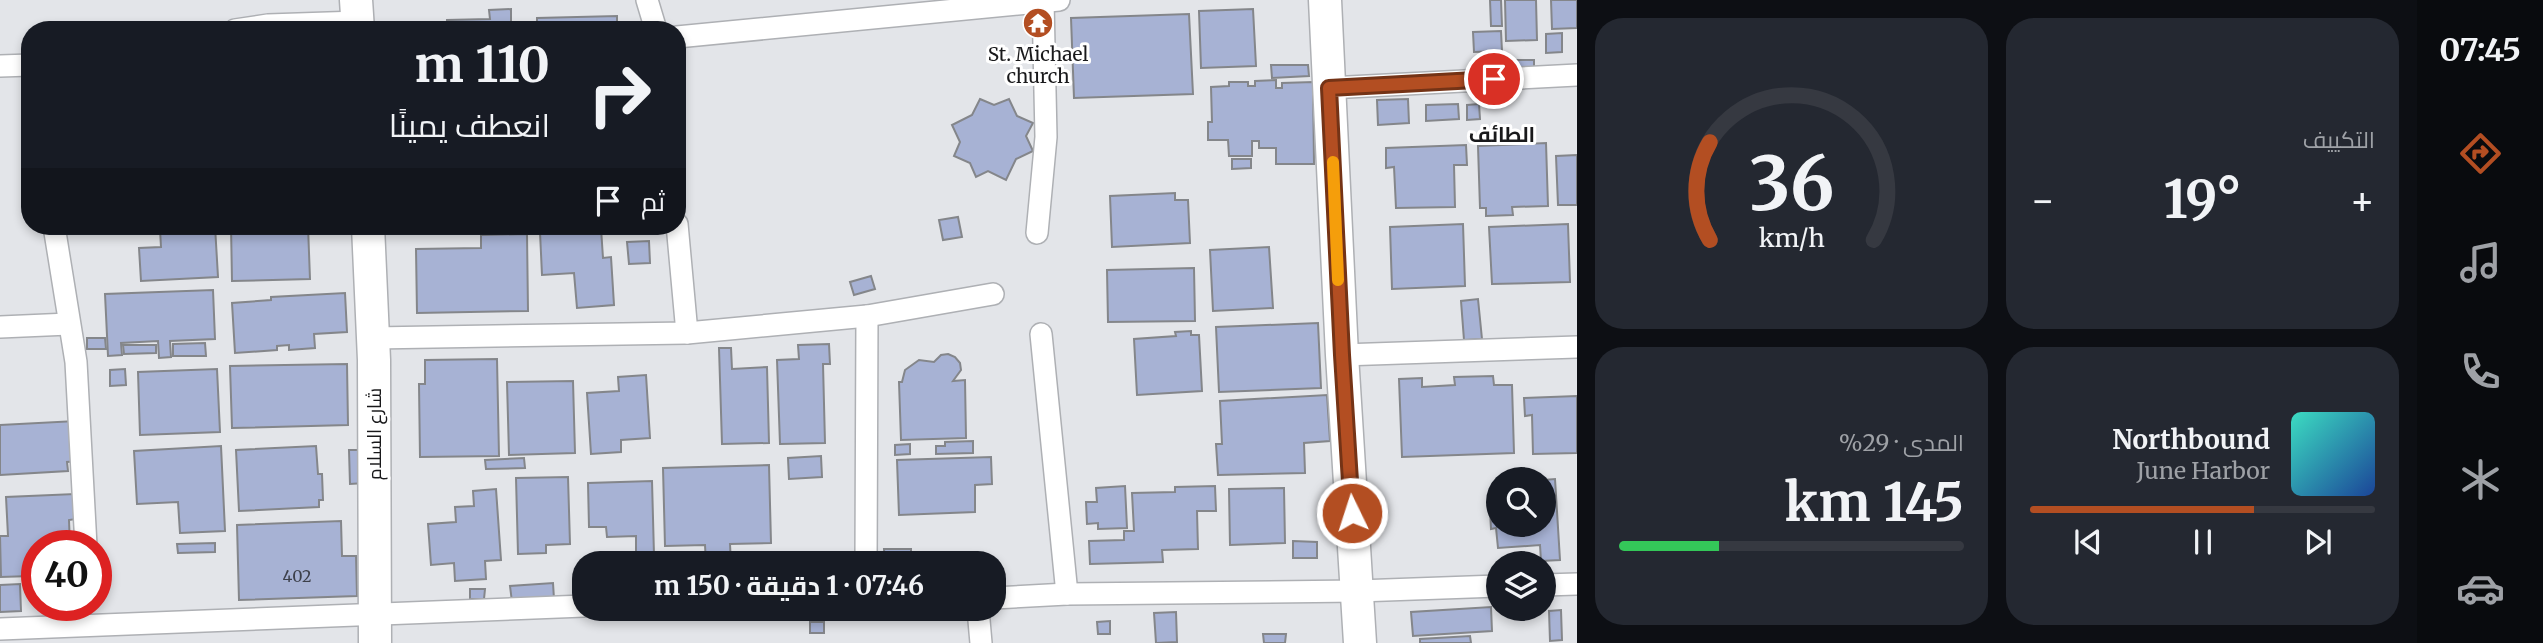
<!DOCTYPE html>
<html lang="ar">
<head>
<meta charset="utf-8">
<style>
  :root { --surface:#171b24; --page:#242831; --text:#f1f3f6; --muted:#9ea1a6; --line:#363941; --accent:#b34e22 }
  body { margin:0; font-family:Merriweather,Cairo,serif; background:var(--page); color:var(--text); direction:rtl; height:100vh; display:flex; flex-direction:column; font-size:26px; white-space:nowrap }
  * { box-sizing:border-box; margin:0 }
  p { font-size:23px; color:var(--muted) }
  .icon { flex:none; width:38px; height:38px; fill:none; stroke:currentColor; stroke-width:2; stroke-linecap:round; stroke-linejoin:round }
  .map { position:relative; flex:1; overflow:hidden; direction:ltr }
  .side { display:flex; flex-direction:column; gap:18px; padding:18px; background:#0d0f14; width:840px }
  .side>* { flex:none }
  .guide { position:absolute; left:21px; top:21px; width:665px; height:214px; border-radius:28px; box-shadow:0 4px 10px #0003; direction:rtl; background:#171b24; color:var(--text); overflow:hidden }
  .fabs { position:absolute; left:1486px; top:467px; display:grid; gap:14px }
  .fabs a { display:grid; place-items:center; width:70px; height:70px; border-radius:50%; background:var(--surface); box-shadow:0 4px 10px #0003; font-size:35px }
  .speed { position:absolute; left:21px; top:530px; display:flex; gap:14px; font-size:35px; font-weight:700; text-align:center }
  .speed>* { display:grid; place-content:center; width:91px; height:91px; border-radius:50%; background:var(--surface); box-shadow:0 4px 10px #0003; line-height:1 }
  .speed .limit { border:10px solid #d22; background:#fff; color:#111 }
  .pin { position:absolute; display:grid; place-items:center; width:60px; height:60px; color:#fff; margin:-30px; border:4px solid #fff; border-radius:50%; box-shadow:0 2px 7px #0007 }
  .me { position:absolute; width:77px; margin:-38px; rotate:356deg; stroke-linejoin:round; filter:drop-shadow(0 0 5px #0008) }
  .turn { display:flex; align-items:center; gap:24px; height:147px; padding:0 21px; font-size:32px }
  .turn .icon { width:91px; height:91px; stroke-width:2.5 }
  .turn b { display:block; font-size:49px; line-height:60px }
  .then { display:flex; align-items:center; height:66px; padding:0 21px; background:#0003; gap:14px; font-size:26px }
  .big { font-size:52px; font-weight:700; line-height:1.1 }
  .side .widget { flex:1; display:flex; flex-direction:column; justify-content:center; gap:10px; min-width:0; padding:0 24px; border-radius:28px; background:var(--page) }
  .side .dial { align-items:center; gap:0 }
  .dial svg { height:182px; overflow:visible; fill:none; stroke:var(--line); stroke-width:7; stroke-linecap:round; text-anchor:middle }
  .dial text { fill:var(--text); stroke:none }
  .song { display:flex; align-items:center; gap:21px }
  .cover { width:84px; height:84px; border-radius:10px; background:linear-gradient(135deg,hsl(170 70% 55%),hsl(220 70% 35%)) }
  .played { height:7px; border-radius:4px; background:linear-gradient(90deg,var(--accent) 65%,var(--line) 65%) }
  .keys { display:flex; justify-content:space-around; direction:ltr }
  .heat { display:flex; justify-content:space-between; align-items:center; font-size:38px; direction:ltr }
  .charge { height:10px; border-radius:5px; background:linear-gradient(90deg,#34c759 29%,var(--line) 0) }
  .side .tiles { flex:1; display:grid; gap:18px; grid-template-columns:repeat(2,1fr) }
  .trip { position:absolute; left:572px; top:551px; width:434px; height:70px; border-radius:28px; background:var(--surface); box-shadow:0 4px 10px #0003; font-weight:700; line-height:70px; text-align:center; direction:rtl }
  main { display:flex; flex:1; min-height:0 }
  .menu { display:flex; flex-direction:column; width:126px; justify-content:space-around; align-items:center; background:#090b0e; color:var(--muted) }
  .menu .icon { width:49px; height:49px }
  .menu .on { color:var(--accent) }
  .menu b { font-size:32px; color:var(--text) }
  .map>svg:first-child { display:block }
  .building { fill:#a7b2d4; stroke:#84868a; stroke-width:2 }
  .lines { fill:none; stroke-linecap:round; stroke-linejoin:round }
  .street-casing { stroke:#aeb0b4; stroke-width:24 }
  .secondary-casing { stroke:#aeb0b4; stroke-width:35 }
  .street { stroke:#fff; stroke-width:21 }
  .secondary { stroke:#fff; stroke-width:32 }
  .route-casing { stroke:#743316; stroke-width:18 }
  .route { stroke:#b34e22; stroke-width:12 }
  .slow { stroke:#f59e0b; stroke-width:12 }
  .labels { text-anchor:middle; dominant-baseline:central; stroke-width:6; stroke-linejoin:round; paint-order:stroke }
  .number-label { font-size:16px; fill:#3c3f49 }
  .poi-label { font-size:19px; fill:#19191b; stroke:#fff }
  .street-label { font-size:19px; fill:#19191b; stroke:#fff }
  .neighbourhood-label { font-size:21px; font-weight:bold; fill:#19191b; stroke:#fff }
</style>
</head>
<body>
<main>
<nav class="menu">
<b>07:45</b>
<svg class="icon on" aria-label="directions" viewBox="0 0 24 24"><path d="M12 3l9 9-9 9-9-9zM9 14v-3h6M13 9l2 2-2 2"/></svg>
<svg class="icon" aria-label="music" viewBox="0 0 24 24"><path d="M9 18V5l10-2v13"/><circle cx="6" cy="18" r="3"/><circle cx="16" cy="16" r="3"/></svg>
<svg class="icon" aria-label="phone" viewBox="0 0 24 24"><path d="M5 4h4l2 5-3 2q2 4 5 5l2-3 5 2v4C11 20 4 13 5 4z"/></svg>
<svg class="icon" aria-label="climate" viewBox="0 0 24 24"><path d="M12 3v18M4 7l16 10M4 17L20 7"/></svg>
<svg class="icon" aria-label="car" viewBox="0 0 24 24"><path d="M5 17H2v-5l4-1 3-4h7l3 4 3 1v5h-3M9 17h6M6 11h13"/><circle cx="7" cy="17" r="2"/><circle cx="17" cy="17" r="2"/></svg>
</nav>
<section class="side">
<div class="tiles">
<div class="widget"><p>التكييف</p>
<div class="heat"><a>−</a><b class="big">19°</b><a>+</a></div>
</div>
<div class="widget dial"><svg viewBox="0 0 100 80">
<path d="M14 69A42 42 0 1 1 86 69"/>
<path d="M14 69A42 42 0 0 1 14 26" stroke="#b34e22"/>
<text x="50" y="56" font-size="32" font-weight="700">36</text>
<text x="50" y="72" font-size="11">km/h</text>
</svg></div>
<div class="widget">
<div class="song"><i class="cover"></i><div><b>Northbound</b><p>June Harbor</p></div></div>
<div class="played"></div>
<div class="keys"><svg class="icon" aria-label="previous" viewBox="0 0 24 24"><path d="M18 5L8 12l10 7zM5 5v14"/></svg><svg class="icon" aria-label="pause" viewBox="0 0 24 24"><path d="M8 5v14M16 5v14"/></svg><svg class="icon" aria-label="next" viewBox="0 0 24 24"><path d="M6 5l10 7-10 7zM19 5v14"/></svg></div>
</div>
<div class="widget"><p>المدى · 29%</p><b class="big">145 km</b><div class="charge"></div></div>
</div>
</section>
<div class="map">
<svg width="1577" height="643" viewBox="0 0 1577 643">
  <rect width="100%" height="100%" fill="#e3e5e9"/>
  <g class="building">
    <path d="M1490 0H1501L1502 26H1491Z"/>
    <path d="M1505 0H1536L1537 40 1506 41Z"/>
    <path d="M1551 0H1577V28L1552 29Z"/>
    <path d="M511 9V30H447V20L490 19 489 10Z"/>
    <path d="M1253 9 1256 66 1201 68 1199 11Z"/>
    <path d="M1189 14 1193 94 1074 98 1071 18Z"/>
    <path d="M617 16V30H537V18Z"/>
    <path d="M1501 31 1502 51 1474 52 1473 32Z"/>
    <path d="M1562 33V52L1546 53V34Z"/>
    <rect x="1513" y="60" width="21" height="10"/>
    <path d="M1271 65H1308L1309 76 1272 78Z"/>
    <path d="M1276 80V88H1282V83L1313 82 1314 164H1276V148H1259V141H1252V156H1229L1228 140H1208V122H1212L1211 87 1229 86V82H1248V86H1255V81Z"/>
    <path d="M980 99 994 105 1009 99 1017 116 1033 123 1026 136 1033 151 1016 159 1006 180 988 171 976 177 970 163 954 156 960 142 952 125 972 115Z"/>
    <path d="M1408 99 1409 123 1378 125 1377 100Z"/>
    <path d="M1458 104 1459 119 1426 121V105Z"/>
    <path d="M1479 104 1480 119 1467 120V105Z"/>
    <path d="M1546 143 1548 206 1512 207 1513 215 1486 216V208H1480L1478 146Z"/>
    <path d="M1466 145 1467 165H1454L1455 207 1396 208 1394 167 1386 168V148Z"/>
    <path d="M1577 155V205H1558L1556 156Z"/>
    <path d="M1232 159H1251V168L1232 169Z"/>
    <path d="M1175 193V200H1188L1190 243 1112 247 1110 196Z"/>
    <path d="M958 217 962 237 943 240 939 220Z"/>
    <path d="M1463 224 1465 286 1392 289 1390 227Z"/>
    <path d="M1568 224 1570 282 1492 284 1489 227Z"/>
    <path d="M215 226 218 277 141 281 139 248 161 247 160 229Z"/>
    <path d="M231 226H308L310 279 232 281Z"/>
    <path d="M601 228 603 258 611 257 614 305 577 308 574 273 542 275 540 232Z"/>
    <path d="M527 234 528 311 417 313 416 249 481 248V235Z"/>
    <path d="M649 241 650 263 629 264 627 242Z"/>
    <path d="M1269 247 1273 308 1213 311 1210 250Z"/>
    <path d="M1194 268 1195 321 1108 322 1107 270Z"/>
    <path d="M871 276 875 289 854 295 850 282Z"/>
    <path d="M213 290 215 339 170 341 171 357 159 358 158 341 121 343 122 355 108 356 105 294Z"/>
    <path d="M345 293 347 332 314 334 315 348 289 350V345L277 346V350L235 353 232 303 271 300V297Z"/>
    <path d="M1478 299 1482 339 1464 340 1461 301Z"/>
    <path d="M1318 323 1321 388 1219 392 1216 327Z"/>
    <path d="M1191 331V335H1199L1202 391 1137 395 1134 339 1176 336 1175 332Z"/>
    <path d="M87 338H105L106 349H87Z"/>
    <path d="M205 343 206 356H173V344Z"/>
    <path d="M829 344 830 364H823L825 443 780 444 777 360 799 359 798 345Z"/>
    <path d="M123 345H156V353L124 354Z"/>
    <path d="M719 348H731L732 369 767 367 769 443 722 444Z"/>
    <path d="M948 354 955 357 960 363 961 370 953 381 965 380 966 438 901 440 899 382H902L905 370 919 360 934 362 941 355Z"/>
    <path d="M497 359 499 456 420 457 419 384H425V360Z"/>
    <path d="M347 364 348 425 232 428 230 366Z"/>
    <path d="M125 369 126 385 110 386V370Z"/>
    <path d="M217 369 220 432 140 435 138 372Z"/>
    <path d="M646 375 650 438 621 440V452L591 454 587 393 619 391 618 377Z"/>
    <path d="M1493 376 1494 385H1512L1514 453 1402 457 1399 379 1422 378V387L1455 385 1454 377Z"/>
    <path d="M573 381 575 453 509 455 507 382Z"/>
    <path d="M1327 395 1330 441 1304 443 1305 473 1218 475 1216 444H1222L1220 401Z"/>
    <path d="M1577 396V453L1533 454 1532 415 1525 416 1524 398Z"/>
    <path d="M76 421 79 461 67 462 68 471 0 475V425Z"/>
    <path d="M973 441V453L936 454V446H945V442Z"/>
    <path d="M910 444V454L895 455V445Z"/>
    <path d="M221 446 225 531 180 533 178 502 137 504 134 451Z"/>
    <path d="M316 446 318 474H322L323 500H319V507L239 511 236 450Z"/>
    <path d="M349 450H364L365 483 350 484Z"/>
    <path d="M821 456 822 477 789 479 788 458Z"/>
    <path d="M991 457 992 484 975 485V512L899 515 897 460Z"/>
    <path d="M524 458 525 468 486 469 485 460Z"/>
    <path d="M769 465 771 543 730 544 731 564H706L705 545 665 546 663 468Z"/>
    <path d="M568 477 570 544 546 545V553L518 554 516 478Z"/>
    <path d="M1555 479 1560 560 1541 561 1540 545 1498 548 1496 528 1491 529 1490 510H1495L1493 483 1498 482V525H1544V480Z"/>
    <path d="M652 481 654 555 636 556V536L607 537 606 527H589L588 483Z"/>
    <path d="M1125 486 1127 528 1098 529V523L1087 524 1086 502H1097L1096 488Z"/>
    <path d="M1215 486 1216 511H1197L1198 549 1162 550 1163 562 1090 564 1089 541 1124 540V531H1134L1132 493 1175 492V487Z"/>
    <path d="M1284 488 1285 543 1230 545 1229 489Z"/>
    <path d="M496 489 501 560 485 561 486 579 455 581 454 563 431 565 428 524 456 522 455 507 474 506 473 491Z"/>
    <path d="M75 494 76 519 69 520 70 546H37V555L30 556 31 576 1 577 0 536H8L6 497Z"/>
    <path d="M341 521 342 556H356L357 596 239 600 237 525Z"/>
    <path d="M1293 541 1317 542V558H1293Z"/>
    <path d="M215 543V552L178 553 177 544Z"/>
    <path d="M884 549H911V564H885Z"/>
    <path d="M553 583 554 599 512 602 510 586Z"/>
    <path d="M20 584 21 611 0 612V585Z"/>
    <path d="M470 589H485L484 599H470Z"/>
    <path d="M1491 607 1492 631 1413 636 1411 612Z"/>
    <path d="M1561 610 1562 640 1550 641 1549 611Z"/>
    <path d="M1176 612 1177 642 1156 643 1154 613Z"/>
    <path d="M1110 621V634H1098L1097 622Z"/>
    <rect x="810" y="622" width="14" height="11"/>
    <path d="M1263 634H1286L1285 643H1264Z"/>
    <path d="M1470 636 1471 643H1420V639Z"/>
  </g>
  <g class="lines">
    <g class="street-casing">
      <g id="street">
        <path d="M647 0 656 30"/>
        <path d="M235 30 268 25 358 22"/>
        <path d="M677 37 1059 0"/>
        <path d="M0 66 30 65"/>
        <path d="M1329 88 1577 75"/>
        <path d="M677 224 687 333"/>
        <path d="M54 226 76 362 86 546"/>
        <path d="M1037 233 1046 137 1043 1"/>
        <path d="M0 327 69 324"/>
        <path d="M1041 334 1067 594"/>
        <path d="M373 338 687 333 867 316 993 294"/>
        <path d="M1342 355 1577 347"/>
        <path d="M866 564 867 316"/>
        <path d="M1544 585 1577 584"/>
        <path d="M994 598 1067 594 1358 591 1498 586"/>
        <path d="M978 609 981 643"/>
        <path d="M0 629 584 606"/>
      </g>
    </g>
    <g class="secondary-casing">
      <g id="secondary">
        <path d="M356 0 358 30"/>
        <path d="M1325 0 1342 355 1360 643"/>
        <path d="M368 226 374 360 375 643"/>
      </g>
    </g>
    <use href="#street" class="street"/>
    <use href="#secondary" class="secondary"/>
  </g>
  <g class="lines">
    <g class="route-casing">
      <path id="route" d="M1352 513 1342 355 1329 88 1494 79"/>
    </g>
    <use href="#route" class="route"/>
    <path class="slow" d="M1333 162 1338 280"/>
  </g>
  <defs>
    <g id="temple-disc" transform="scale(1.575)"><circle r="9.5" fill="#b34e22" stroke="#fff"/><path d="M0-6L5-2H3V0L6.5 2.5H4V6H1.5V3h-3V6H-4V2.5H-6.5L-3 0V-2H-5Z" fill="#fff"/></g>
  </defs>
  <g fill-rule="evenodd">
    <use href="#temple-disc" x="1038" y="23"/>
  </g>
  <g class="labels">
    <g class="number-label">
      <text x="297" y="576">402</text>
    </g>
    <g class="poi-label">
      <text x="1038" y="54">St. Michael<tspan x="1038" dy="22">church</tspan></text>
    </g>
    <g class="street-label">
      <text transform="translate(374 434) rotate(-90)">شارع السلام</text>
    </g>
    <g class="neighbourhood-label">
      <text x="1502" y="134">الطائف</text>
    </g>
  </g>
</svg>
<div class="fabs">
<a><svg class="icon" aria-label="search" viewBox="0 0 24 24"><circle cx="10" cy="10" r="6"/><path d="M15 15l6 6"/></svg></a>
<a><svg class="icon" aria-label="layers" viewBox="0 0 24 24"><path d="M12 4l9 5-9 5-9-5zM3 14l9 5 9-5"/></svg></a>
</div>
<div class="speed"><div class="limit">40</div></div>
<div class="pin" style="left:1494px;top:79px;background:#d93025"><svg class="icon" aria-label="arrive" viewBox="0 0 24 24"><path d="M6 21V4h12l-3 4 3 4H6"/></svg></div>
<svg class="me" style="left:1352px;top:513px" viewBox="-20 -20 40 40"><circle r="17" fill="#b34e22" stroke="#fff" stroke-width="3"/><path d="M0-11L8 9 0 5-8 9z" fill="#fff"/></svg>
<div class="trip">07:46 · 1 دقيقة · 150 m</div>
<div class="guide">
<div class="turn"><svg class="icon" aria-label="right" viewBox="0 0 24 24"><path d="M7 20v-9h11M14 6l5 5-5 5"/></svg><div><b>110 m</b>انعطف يمينًا</div></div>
<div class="then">ثم<svg class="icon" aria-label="arrive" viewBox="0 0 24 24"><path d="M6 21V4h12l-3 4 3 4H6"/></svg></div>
</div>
</div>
</main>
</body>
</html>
